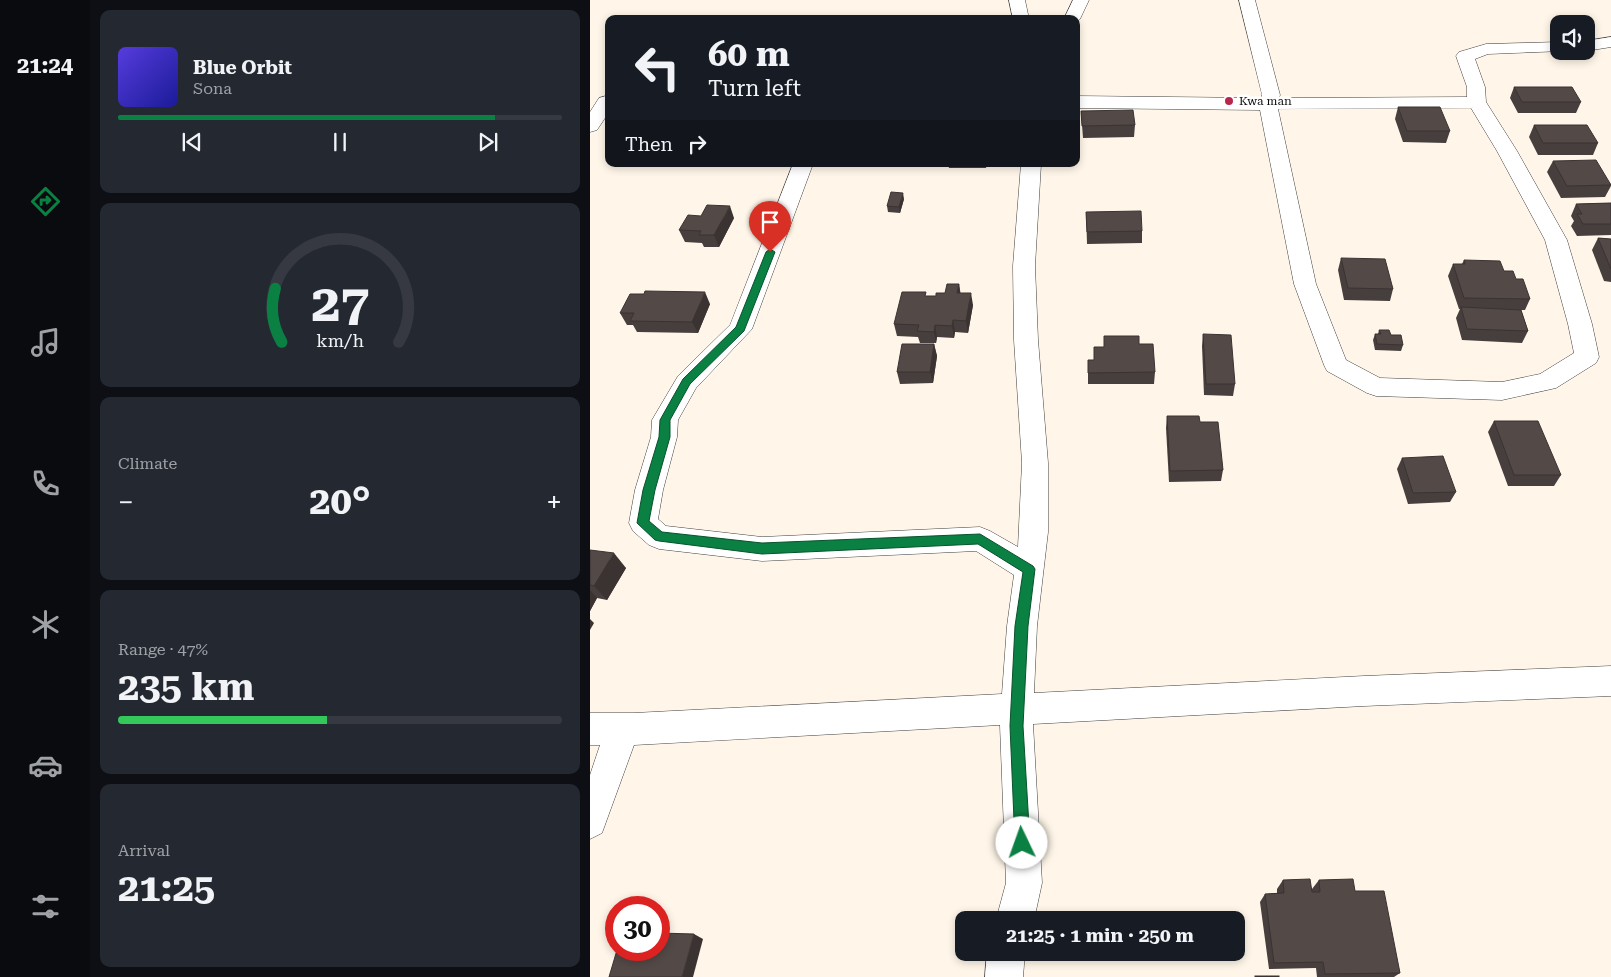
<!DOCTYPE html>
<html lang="en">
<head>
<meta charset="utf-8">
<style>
  :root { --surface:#171b24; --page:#242831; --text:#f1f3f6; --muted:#9ea1a6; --line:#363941; --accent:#0b8043 }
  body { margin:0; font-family:"Roboto Serif",serif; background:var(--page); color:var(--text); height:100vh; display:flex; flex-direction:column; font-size:19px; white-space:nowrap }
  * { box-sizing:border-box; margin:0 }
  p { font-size:16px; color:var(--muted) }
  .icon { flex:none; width:28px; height:28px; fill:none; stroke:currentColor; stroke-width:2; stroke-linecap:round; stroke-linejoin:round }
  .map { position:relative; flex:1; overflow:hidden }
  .panel { display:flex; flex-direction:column; gap:10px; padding:10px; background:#0d0f14; width:500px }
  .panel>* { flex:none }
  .banner { position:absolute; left:15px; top:15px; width:475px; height:152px; border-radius:10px; box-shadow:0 2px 8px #0003; background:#171b24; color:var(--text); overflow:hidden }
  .tools { position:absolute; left:960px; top:15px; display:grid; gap:10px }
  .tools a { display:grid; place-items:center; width:45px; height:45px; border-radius:10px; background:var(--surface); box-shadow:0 2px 8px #0003; font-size:25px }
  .speed { position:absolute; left:15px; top:896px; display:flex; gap:10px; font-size:25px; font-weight:700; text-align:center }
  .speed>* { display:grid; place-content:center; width:65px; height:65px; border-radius:50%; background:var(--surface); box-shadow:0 2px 8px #0003; line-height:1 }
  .speed .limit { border:8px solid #d22; background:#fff; color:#111 }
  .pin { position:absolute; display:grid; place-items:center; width:42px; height:42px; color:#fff; margin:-51px -21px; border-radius:50% 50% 50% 0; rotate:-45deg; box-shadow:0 0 5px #0007 }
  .pin .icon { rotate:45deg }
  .me { position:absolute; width:55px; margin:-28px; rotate:357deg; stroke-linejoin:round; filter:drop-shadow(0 0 4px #0008) }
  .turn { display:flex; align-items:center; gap:18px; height:105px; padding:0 20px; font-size:22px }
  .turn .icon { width:65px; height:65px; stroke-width:2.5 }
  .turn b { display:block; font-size:35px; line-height:42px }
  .then { display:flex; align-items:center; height:48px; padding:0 20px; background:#0003; gap:10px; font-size:19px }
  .big { font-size:38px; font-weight:700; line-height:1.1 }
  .panel .card { flex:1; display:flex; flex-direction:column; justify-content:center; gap:8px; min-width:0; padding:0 18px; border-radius:10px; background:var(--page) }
  .panel .dial { align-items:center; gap:0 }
  .dial svg { height:130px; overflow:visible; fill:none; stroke:var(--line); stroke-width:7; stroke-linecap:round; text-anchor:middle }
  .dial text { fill:var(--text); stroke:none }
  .song { display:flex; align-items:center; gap:15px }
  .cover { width:60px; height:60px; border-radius:8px; background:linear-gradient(135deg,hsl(250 70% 55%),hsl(240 70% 35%)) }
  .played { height:5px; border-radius:2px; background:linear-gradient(90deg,var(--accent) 85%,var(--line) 85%) }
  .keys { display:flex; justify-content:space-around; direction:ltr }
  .heat { display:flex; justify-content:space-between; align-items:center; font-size:28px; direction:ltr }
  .charge { height:8px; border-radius:4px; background:linear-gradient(90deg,#34c759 47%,var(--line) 0) }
  .trip { position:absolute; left:365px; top:911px; width:290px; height:50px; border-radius:10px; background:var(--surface); box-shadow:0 2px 8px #0003; font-weight:700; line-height:50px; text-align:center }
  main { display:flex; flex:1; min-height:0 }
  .dock { display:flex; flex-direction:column; width:90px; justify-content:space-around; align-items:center; background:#090b0e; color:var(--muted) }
  .dock .icon { width:35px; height:35px }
  .dock .on { color:var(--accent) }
  .dock b { font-size:22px; color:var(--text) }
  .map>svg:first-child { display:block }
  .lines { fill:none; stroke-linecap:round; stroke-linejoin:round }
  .minor-casing { stroke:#3e3e3e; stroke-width:1 }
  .minor { fill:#fff; fill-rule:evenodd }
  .wall { fill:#473f3d }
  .shaded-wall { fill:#3a3332 }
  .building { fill:#534947; stroke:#3a3332 }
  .route { fill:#0b8043; stroke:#07532c }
  .poi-dot { fill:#b8254d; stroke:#fff; stroke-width:2 }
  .labels { text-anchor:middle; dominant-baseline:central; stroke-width:5; stroke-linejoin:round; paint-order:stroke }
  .far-poi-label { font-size:12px; fill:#0b0b0b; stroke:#fff; text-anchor:start }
</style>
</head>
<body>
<main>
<nav class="dock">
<b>21:24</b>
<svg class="icon on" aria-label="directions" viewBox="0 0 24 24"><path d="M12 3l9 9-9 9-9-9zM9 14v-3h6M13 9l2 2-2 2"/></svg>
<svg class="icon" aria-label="music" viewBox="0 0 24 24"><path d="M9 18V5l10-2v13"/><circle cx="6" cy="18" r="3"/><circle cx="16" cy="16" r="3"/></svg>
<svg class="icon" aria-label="phone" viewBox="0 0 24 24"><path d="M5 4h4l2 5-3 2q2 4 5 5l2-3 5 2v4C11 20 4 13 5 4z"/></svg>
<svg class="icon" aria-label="climate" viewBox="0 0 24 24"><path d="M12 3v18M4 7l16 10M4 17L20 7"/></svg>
<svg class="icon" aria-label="car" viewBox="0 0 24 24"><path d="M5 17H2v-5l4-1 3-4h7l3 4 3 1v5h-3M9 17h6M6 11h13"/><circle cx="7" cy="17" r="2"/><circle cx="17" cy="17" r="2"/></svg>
<svg class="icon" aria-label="filters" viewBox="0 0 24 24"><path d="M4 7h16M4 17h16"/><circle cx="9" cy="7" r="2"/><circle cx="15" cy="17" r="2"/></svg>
</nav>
<section class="panel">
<div class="card">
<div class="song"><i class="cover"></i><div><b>Blue Orbit</b><p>Sona</p></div></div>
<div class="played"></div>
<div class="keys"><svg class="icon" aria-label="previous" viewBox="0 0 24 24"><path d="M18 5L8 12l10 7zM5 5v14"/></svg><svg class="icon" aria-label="pause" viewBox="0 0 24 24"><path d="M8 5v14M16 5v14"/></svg><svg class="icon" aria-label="next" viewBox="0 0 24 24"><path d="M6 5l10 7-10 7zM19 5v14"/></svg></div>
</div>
<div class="card dial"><svg viewBox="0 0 100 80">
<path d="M14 69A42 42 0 1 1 86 69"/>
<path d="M14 69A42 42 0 0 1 10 36" stroke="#0b8043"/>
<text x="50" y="56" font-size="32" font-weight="700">27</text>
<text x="50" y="72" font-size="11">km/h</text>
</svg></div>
<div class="card"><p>Climate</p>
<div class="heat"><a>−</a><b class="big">20°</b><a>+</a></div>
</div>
<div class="card"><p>Range · 47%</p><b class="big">235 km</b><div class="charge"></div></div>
<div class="card"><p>Arrival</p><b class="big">21:25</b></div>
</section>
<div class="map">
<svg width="1021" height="977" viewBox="0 0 1021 977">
  <rect width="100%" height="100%" fill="#fff6e9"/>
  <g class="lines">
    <g class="minor-casing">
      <g id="minor">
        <path d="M419 0H435L439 19H423Z"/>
        <path d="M483 0H499L490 19 486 23V19H474Z"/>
        <path d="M649 0H665L690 95 689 98 877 97V87L866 56 869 52 896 44 969 42V51H973L898 54 885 59 895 87 896 102 927 151 977 240 1002 324 1009 357 1006 363 966 388 912 400 786 396 777 393 737 371 734 365 704 284 670 110 486 108V96L671 98 672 95ZM881 108 907 151 955 240 978 324 984 353 950 374 912 382 790 378 756 360 726 284 688 109Z"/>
        <path d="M1021 37V47L996 51V41Z"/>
        <path d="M16 96 19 97V112L7 130 0 132V112L9 98Z"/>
        <path d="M203 164H223L162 329 106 388 88 420 87 437 73 490 68 519 76 526 172 537 390 527 400 531 428 547 432 463 424 340 423 266 431 164H451L445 266 448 340 458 463V532L447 626 444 693 774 676 1021 666V696L774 706 443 724 452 883 444 920H406L416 883 410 725 44 745 12 833 0 839V775L10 745H0V713H44L412 694 417 626 424 575 386 551 172 561 69 549 59 545 43 531 39 523 45 490 61 437 62 420 88 376 140 325Z"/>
        <path d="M397 952H435L433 977H395Z"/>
      </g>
    </g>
    <use href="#minor" class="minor"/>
  </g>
  <g class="wall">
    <path d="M924 87 991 102 986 113H928L920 98Z"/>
    <path d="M808 107 860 131 856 143 813 142 805 119Z"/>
    <path d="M491 111 545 125 544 137 493 138Z"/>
    <path d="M944 125 1008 143 1003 155H948L939 137Z"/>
    <path d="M963 161 1021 184V186L1015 197 971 198 957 172Z"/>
    <path d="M341 164H397L396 168H359L358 164Z"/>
    <path d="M314 199 310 213 298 212 297 206Z"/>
    <path d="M1021 203V235L987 236 981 226 984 221 981 216 986 204Z"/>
    <path d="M496 212 552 231V243L497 244Z"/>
    <path d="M144 218 129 247H114L112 243 95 242 89 230Z"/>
    <path d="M1008 238 1021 239V282L1014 281 1002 250Z"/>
    <path d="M751 258 803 289 800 301 754 300 748 270Z"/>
    <path d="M874 260 926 279 940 299 935 310H931L938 331 932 343 872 340 866 318 870 309H869L858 276 863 264H872Z"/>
    <path d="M369 284 370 293 383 305 378 333 365 332 364 338 347 337 346 343H330L328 337 307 336 304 324 336 296H346L355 293Z"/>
    <path d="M120 304 108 333 47 332 43 325H37L30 313Z"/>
    <path d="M789 330 801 335 813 345 811 351 785 350 783 340 785 334H788Z"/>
    <path d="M613 334 645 384 643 396 614 395 612 346Z"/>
    <path d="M344 344 347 356 343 383 310 384 307 372Z"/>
    <path d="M549 344 565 372 564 384H498V360H504L514 347Z"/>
    <path d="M577 416 610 422 633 470 631 481 579 482 576 428Z"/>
    <path d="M904 421 971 475 964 486H918L898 432Z"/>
    <path d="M812 458 866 492 860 502 818 504 807 469Z"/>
    <path d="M0 550 36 568 17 600 7 598 0 611Z"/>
    <path d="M693 880 722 889 729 880 765 891 810 973 804 977H727L726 968 679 969 670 902 675 894 687 893V889Z"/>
  </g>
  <g class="shaded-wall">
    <path d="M313 193 314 199 310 213 309 207Z"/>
    <path d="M140 206 144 218 129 247 124 235Z"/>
    <path d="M369 284 371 296 367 293Z"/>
    <path d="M115 292 120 304 108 333 102 322Z"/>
    <path d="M381 293 383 305 378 333 376 321Z"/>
    <path d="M363 320 365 332 364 338 362 326Z"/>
    <path d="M345 325 347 337 346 343 344 332Z"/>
    <path d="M344 344 347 356 343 383 340 372Z"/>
    <path d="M24 553 36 568 17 600 4 586Z"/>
    <path d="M0 590 7 598 0 611Z"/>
    <path d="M0 619 4 623 0 630Z"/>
    <path d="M104 934 113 939 103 977H92Z"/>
  </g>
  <g class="building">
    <path d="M924 87H982L991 102H932Z"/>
    <path d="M808 107H850L860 131H817Z"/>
    <path d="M543 110 545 125 492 126 491 111Z"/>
    <path d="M944 125H997L1008 143H953Z"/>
    <path d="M1006 160 1021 185 977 186 963 161Z"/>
    <path d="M301 192 313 193 309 207 297 206Z"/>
    <path d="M1021 203V224H993L987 214H992L986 204Z"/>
    <path d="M117 205 140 206 124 235H109L111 231 89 230 98 215 111 216Z"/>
    <path d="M551 211 552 231 497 232 496 212Z"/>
    <path d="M1008 238 1021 239V269Z"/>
    <path d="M751 258 795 259 803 289 758 288Z"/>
    <path d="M874 260 910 261 914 271H923L926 279H933L940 299 874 298 863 264H875Z"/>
    <path d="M357 284H369L367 293H381L376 321 363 320 362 326 345 325 344 332 327 331 329 325 304 324 312 292H336L335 296H346V293H355Z"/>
    <path d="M55 291 115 292 102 322 40 321 44 313H30L40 294H54Z"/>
    <path d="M871 307 931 310 938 331 877 329Z"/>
    <path d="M789 330H799L801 335H811L813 345 787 344 785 334H791Z"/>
    <path d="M613 334 641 335 645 384H616Z"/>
    <path d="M514 336H549V344H563L565 372 498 373V360H504V347H514Z"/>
    <path d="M312 344H344L340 372H307Z"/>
    <path d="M577 416H609L610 422H628L633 470 580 471Z"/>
    <path d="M904 421H948L971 475H924Z"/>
    <path d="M853 456 866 492 823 493 812 458Z"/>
    <path d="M0 550 24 553 4 586 0 585Z"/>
    <path d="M720 879 722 892H730L729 880 763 879 765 891H794L810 973 735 974 733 962 684 963 675 894 694 893 693 880Z"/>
    <path d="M69 933 104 934 92 977H19L27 950H69Z"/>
    <rect x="665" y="976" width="24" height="1"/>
  </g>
  <path class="route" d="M180 249 185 252 154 331 100 384 80 420V437L65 490 59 521 72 532 172 543 390 534 443 566 445 569 438 626 433 726 440 843 437 849 432 851 427 849 425 843 420 726 425 626 433 572 388 544 172 554 69 541 65 540 47 523 53 490 69 437 70 420 93 379 146 327 176 252Z"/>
  <circle class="poi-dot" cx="639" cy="101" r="5"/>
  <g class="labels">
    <g class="far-poi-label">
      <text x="649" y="101">Kwa man</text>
    </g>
  </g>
</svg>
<div class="tools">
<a><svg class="icon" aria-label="sound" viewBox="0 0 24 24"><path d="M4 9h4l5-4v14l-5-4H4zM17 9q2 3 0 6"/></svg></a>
</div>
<div class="speed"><div class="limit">30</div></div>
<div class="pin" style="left:180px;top:252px;background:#d93025"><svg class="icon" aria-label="arrive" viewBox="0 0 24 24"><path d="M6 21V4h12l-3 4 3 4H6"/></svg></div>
<svg class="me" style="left:432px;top:843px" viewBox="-20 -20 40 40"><circle r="19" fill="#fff"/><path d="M0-13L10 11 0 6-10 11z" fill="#0b8043"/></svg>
<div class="trip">21:25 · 1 min · 250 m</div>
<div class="banner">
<div class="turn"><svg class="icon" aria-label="left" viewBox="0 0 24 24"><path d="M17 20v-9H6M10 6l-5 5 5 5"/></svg><div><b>60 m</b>Turn left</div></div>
<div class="then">Then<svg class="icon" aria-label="right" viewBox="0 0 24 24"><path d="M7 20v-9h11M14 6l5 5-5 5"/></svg></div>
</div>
</div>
</main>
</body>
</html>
